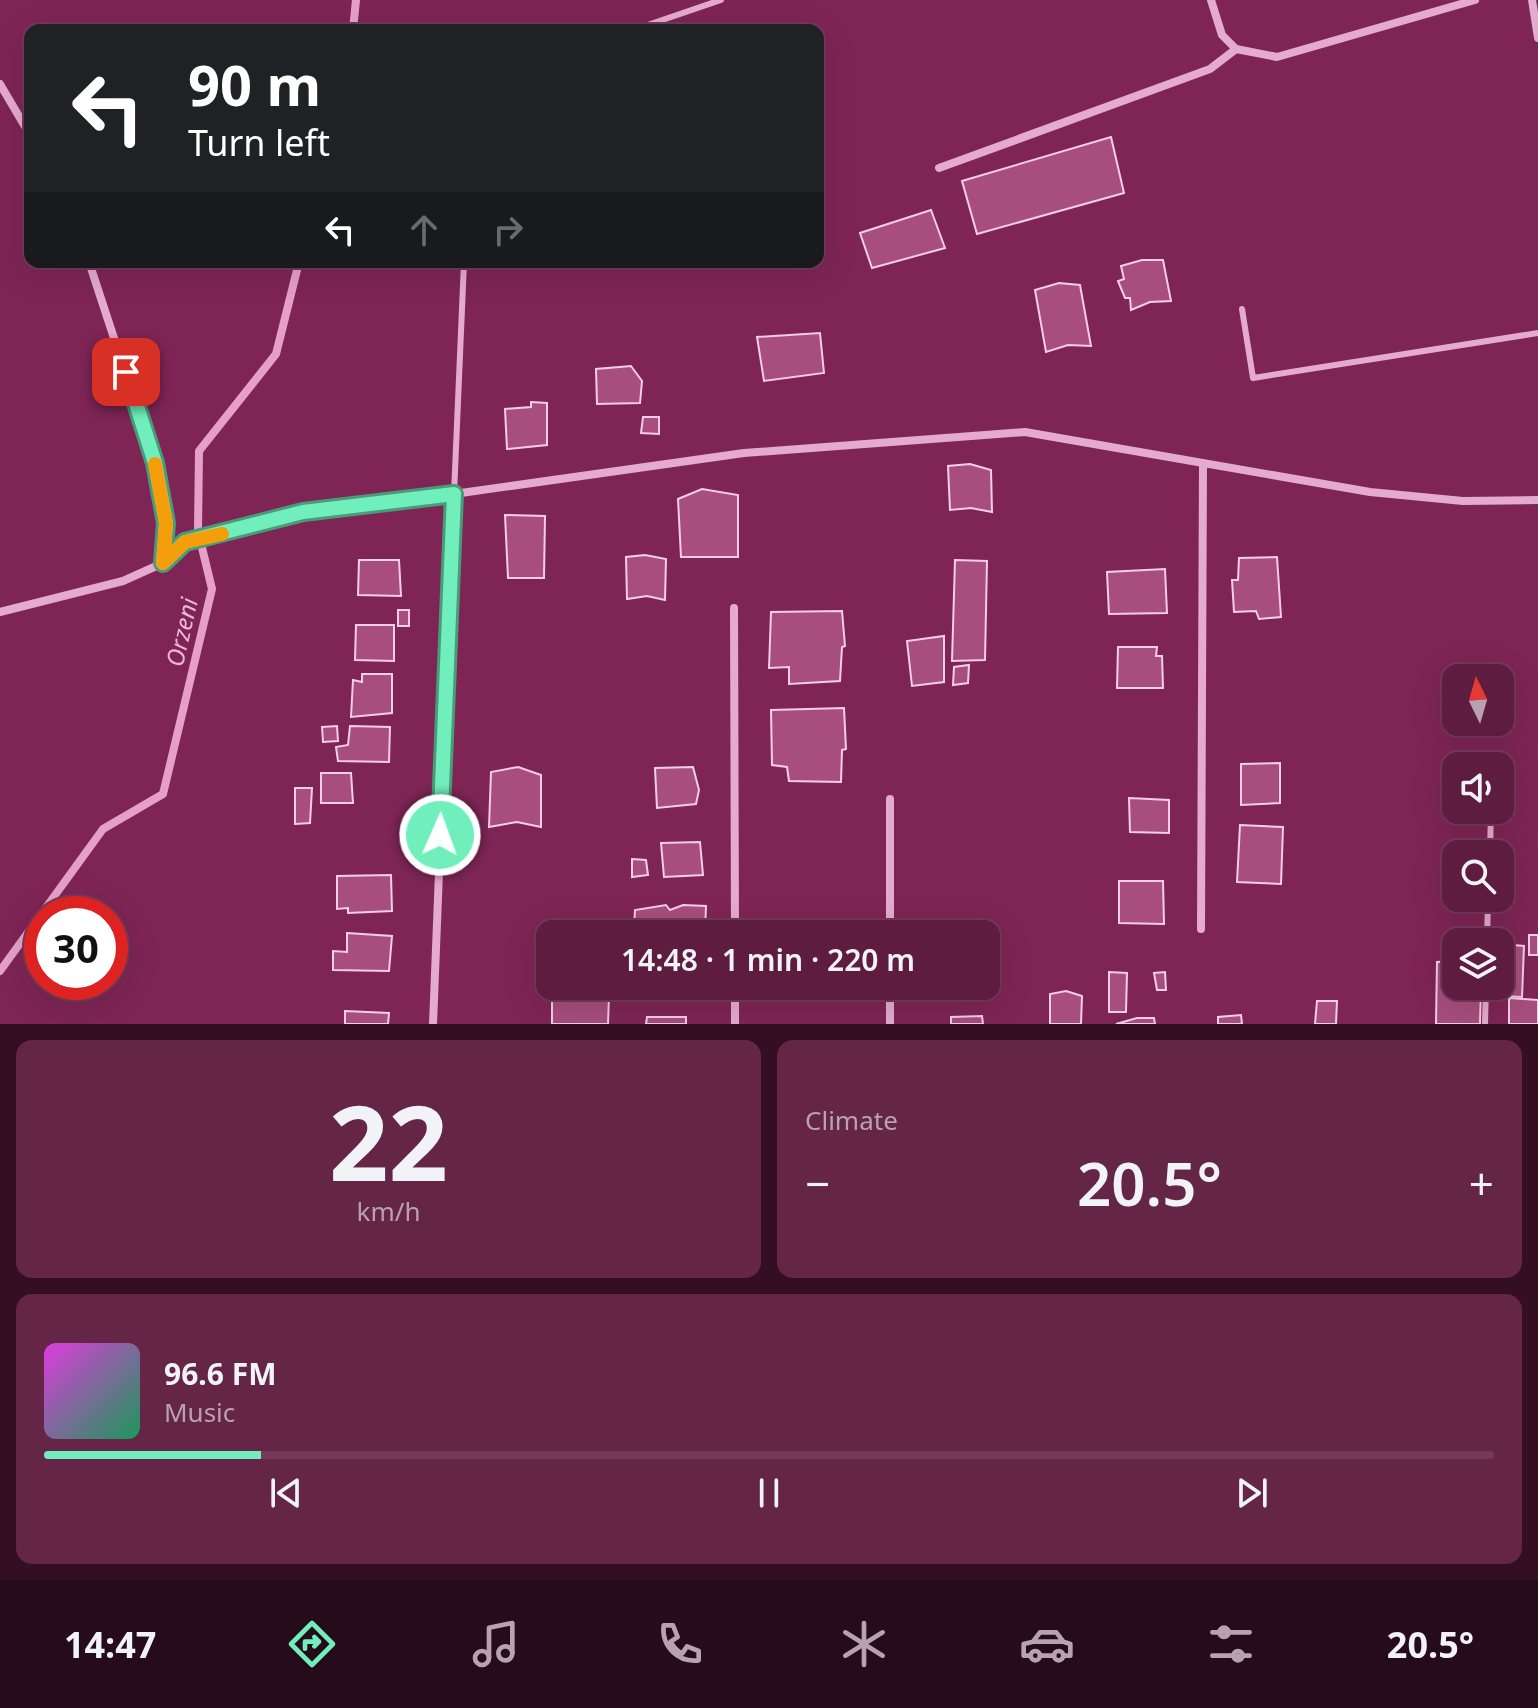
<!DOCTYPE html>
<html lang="en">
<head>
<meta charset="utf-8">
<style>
  :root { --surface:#5e1c40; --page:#642547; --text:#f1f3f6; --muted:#b9a1b1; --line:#733a59; --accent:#70efbc }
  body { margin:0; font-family:"Noto Sans",sans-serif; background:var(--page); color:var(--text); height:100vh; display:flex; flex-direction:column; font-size:30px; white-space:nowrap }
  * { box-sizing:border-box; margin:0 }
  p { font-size:26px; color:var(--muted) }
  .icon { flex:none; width:44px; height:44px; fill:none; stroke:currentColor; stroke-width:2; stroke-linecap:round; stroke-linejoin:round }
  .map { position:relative; height:1024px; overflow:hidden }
  .details { display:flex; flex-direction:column; gap:16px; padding:16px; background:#340f23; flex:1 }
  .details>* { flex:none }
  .top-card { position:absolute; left:24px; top:24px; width:800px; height:244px; border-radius:16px; box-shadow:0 8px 32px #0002,0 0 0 2px var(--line); background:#202124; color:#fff; overflow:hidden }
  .needle { width:52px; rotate:355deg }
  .controls { position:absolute; left:1442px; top:664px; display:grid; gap:16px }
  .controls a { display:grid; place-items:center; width:72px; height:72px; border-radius:16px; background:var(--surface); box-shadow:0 8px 32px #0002,0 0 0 2px var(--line); font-size:40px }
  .speed { position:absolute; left:24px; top:896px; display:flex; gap:16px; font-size:40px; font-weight:700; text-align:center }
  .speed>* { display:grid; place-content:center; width:104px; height:104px; border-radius:50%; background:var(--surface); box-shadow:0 8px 32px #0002,0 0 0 2px var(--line); line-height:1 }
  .speed .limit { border:12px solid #d22; background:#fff; color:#111 }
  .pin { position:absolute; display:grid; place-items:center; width:68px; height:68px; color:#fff; margin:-34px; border-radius:16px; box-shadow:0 4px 12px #0006 }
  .me { position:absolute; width:88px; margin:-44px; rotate:2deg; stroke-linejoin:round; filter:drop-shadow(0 0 6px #0008) }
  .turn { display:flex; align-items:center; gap:28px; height:168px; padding:0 32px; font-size:36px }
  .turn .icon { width:104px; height:104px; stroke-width:2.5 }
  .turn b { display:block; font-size:56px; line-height:68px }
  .lanes { display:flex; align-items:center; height:76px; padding:0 32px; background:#0003; justify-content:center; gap:40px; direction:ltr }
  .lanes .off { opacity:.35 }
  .big { font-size:60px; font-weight:600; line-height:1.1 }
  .details .card { flex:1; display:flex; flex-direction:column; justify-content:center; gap:12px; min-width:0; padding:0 28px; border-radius:16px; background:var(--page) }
  .details .dial { align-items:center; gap:0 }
  .dial b { font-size:104px; line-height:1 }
  .song { display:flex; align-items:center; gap:24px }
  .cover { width:96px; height:96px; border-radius:12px; background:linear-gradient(135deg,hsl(300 70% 55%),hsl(150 70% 35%)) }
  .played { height:8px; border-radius:4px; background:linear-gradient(90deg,var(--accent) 15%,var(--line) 15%) }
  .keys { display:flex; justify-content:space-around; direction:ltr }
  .heat { display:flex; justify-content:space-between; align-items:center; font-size:44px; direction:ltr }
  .details .tiles { flex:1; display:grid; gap:16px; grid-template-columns:1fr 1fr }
  .card:last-child { grid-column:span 2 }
  .trip { position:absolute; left:536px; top:920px; width:464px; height:80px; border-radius:16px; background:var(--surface); box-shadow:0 8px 32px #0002,0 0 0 2px var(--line); font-weight:600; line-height:80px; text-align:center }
  .dock { display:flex; height:128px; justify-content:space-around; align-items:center; background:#260b1a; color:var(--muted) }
  .dock .icon { width:56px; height:56px }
  .dock .active { color:var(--accent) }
  .dock b { font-size:36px; color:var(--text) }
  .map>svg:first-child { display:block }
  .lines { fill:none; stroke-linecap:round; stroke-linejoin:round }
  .stream { stroke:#e6a0c8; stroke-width:8 }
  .building { fill:#a74e7f; stroke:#f4cee4; stroke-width:2 }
  .lane { stroke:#e5abcc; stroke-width:6 }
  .street { stroke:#e5abcc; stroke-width:8 }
  .route-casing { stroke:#499b7a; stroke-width:20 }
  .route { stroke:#70efbc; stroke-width:14 }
  .slow { stroke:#f59e0b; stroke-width:14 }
  .labels { text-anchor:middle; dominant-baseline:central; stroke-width:8; stroke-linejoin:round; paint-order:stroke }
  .water-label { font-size:24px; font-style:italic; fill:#edb7d5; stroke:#7e2556 }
</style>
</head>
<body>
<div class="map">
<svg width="1538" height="1024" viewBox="0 0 1538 1024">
  <rect width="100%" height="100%" fill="#7e2556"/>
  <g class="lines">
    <g class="stream">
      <path d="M353 30 356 0"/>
      <path d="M0 971 103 829 163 794 212 589 198 531 199 451 276 354 299 262"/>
    </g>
  </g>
  <g class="building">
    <path d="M1111 137 1124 193 977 234 962 181Z"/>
    <path d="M931 210 945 248 872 268 860 233Z"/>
    <path d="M1142 260H1163L1171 301 1150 302 1131 310 1130 298H1125L1118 281 1124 279 1121 266Z"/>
    <path d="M1059 283 1080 285 1091 346 1068 345 1046 352 1035 290Z"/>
    <path d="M820 333 824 373 764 381 757 337Z"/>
    <path d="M631 366 642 381 640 403 597 404 596 369Z"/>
    <path d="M531 402 547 403V445L507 449 505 409 531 407Z"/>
    <path d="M643 417H659V434L641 433Z"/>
    <path d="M970 464 991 470 992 512 971 508 950 510 948 466Z"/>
    <path d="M702 489 738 495V557H681L678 499Z"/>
    <path d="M505 515 545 516 544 578H508Z"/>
    <path d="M645 555 666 559 665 600 647 596 627 599 626 557Z"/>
    <path d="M1277 557 1281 617 1259 619 1256 611 1234 612 1232 580H1238L1239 558Z"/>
    <path d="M359 560H399L401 596 358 595Z"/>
    <path d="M955 560 987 561 985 660 952 661Z"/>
    <path d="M1165 569 1167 613 1109 614 1107 572Z"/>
    <rect x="398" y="610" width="11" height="16"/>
    <path d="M842 611 845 646 842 647 840 681 789 684V667L769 668 771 612Z"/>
    <path d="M356 625H394V661L355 660Z"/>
    <path d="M944 636V682L912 686 907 641Z"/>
    <path d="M1118 647H1157L1156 656H1162L1163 688H1117Z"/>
    <path d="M969 665 968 683 953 685 954 667Z"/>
    <path d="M362 674H392V713L351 717 353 680 362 682Z"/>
    <path d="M844 708 846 749 842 750 841 782 789 781 787 767 772 765 771 710Z"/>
    <path d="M337 726 338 741 323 742 322 727Z"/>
    <path d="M350 726 390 727 389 762 338 761 336 747 348 745Z"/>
    <path d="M1280 763V803L1241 805V764Z"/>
    <path d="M518 767 541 775V827L517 822 489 827 491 772Z"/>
    <path d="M693 767 699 790 696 804 657 808 655 768Z"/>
    <path d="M321 773H351L353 803H321Z"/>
    <path d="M295 788H312L310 823 295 824Z"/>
    <path d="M1129 798 1169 800V833L1130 832Z"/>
    <path d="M1240 825 1283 827 1281 884 1237 882Z"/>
    <path d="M700 842 703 875 664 877 661 843Z"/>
    <path d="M632 859 646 860 648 875 632 877Z"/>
    <path d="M391 875 392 911 348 913V908L337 909V876Z"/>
    <path d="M1119 881H1163L1164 924 1119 923Z"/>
    <path d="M666 905 670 910 683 905 706 906 705 934H640V926H634L635 910Z"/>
    <path d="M347 933 392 936 389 971 333 970V951L347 952Z"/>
    <rect x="1529" y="935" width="9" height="20"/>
    <path d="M1513 945 1524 946 1522 997 1499 996 1501 946Z"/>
    <path d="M1456 961V986H1481L1480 1024H1436L1437 962Z"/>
    <path d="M1109 972 1127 973 1126 1012H1109Z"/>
    <path d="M1165 972 1166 990H1157L1154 973Z"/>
    <path d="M1066 991 1082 996 1081 1024H1050V994Z"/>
    <path d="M552 995 609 996 608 1024H552Z"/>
    <path d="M1509 998 1538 1000V1024H1509Z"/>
    <path d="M1317 1001H1337L1336 1024H1315Z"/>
    <path d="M345 1011 389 1013 388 1024H345Z"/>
    <path d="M1241 1015 1242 1024H1218V1017Z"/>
    <path d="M982 1016 983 1024H951V1017Z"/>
    <path d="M647 1017H686V1024H646Z"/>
    <path d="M1137 1018H1154L1155 1024H1116Z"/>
  </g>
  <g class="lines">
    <g class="lane">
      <path d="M633 30 721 0"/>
      <path d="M1242 309 1253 378 1538 333"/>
      <path d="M163 563 185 542 303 512 454 494 464 262"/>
      <path d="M1490 854 1491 810"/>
      <path d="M1487 942 1488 898"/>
      <path d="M1485 1024 1486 986"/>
    </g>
    <g class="street">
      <path d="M1211 0 1222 35 1236 49"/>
      <path d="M1532 0 1538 38"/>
      <path d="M0 84 30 135"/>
      <path d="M939 168 1210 69 1236 49 1277 57 1475 0"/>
      <path d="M734 608 735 934"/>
      <path d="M0 612 123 581 163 563 166 523 155 463 89 262"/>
      <path d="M890 799V934"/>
      <path d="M1201 929 1203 464"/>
      <path d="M735 986V1024"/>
      <path d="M890 986V1024"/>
      <path d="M433 1024 454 494 744 453 1025 432 1370 492 1463 501 1538 500"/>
    </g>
  </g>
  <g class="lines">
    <g class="route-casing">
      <path id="route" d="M126 372 155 463 166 523 163 563 185 542 303 512 454 494 440 835"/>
    </g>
    <use href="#route" class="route"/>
    <path class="slow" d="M155 464 166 523 163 563 185 542 222 534"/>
  </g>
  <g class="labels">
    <g class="water-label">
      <text transform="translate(181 632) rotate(-77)">Orzeni</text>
    </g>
  </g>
</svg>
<div class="controls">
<a><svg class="needle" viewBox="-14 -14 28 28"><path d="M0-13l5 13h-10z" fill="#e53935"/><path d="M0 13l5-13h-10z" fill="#b9a1b1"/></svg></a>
<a><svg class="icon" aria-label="sound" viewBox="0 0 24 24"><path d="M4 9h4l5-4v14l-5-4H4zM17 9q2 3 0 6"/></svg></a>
<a><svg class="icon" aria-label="search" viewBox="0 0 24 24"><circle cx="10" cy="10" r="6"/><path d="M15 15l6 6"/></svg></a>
<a><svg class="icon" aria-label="layers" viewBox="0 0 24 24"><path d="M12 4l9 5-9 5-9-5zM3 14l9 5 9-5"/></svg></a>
</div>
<div class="speed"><div class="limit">30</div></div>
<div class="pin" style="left:126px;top:372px;background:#d93025"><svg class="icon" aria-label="arrive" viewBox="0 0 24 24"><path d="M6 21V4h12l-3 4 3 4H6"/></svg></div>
<svg class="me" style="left:440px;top:835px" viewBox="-20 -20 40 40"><circle r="17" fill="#70efbc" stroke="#fff" stroke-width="3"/><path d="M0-11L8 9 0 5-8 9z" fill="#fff"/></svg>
<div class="trip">14:48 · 1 min · 220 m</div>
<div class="top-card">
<div class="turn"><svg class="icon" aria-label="left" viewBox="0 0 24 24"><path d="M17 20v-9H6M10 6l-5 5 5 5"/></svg><div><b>90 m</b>Turn left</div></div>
<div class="lanes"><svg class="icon" aria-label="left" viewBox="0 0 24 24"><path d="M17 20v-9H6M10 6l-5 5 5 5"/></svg><svg class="icon off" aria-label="ahead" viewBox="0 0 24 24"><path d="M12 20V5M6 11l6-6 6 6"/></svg><svg class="icon off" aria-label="right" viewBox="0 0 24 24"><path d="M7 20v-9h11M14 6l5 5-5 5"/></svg></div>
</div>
</div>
<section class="details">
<div class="tiles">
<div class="card dial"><b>22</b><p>km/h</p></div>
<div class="card"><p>Climate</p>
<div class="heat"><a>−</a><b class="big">20.5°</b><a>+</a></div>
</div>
<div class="card">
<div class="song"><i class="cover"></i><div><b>96.6 FM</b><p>Music</p></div></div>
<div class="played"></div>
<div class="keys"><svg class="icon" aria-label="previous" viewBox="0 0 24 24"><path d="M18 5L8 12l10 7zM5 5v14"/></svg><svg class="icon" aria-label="pause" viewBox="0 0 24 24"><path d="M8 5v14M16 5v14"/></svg><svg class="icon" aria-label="next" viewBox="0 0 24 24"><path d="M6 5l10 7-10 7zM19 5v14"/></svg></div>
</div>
</div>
</section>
<nav class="dock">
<b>14:47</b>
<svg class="icon active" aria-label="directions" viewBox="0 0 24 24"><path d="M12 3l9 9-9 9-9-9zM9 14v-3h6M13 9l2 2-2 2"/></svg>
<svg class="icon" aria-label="music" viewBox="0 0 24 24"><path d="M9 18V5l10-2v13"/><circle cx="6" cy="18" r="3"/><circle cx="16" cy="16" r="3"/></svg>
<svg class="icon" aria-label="phone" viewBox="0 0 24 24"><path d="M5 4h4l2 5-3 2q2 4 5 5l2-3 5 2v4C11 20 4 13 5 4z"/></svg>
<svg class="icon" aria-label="climate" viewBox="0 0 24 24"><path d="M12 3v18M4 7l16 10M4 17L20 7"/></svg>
<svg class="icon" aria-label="car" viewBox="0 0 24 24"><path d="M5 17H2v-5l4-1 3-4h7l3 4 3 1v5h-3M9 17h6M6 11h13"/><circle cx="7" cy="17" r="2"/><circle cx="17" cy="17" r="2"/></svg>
<svg class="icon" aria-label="filters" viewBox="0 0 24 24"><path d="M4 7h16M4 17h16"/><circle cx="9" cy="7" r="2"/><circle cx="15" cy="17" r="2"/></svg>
<b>20.5°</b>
</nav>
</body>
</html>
